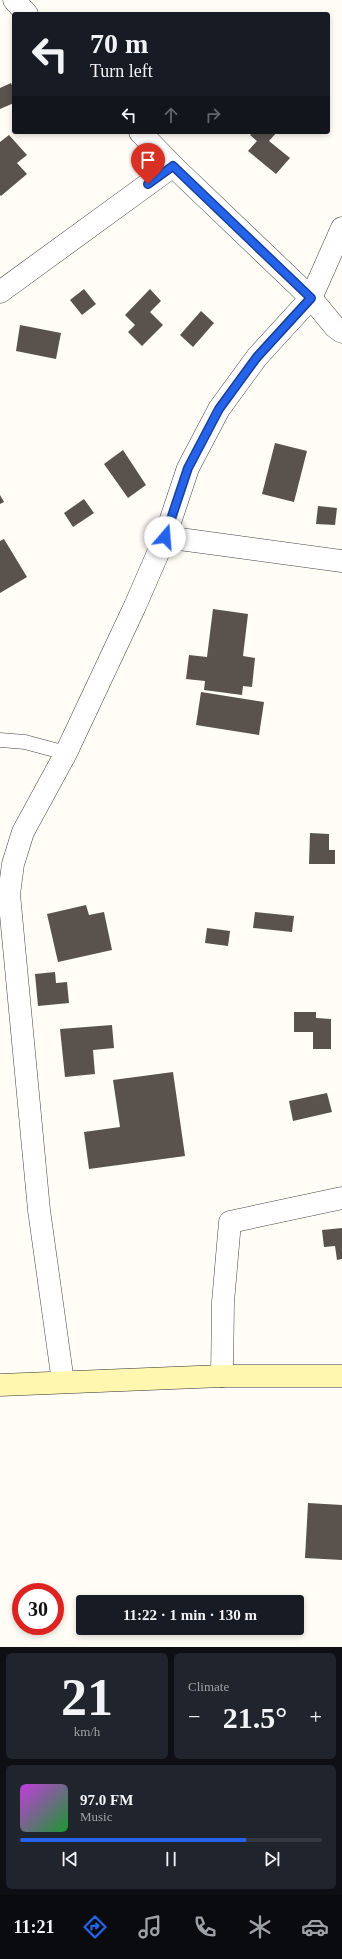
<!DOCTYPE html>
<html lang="en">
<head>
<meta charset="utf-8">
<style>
  :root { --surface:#171b24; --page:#20242c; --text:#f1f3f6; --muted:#9ea1a6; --line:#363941; --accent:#2563eb }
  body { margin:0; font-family:"Times New Roman",serif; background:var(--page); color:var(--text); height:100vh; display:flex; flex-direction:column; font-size:15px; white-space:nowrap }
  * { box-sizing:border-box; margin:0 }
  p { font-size:13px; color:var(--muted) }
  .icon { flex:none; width:22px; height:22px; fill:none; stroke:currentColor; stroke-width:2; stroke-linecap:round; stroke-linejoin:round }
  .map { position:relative; height:1647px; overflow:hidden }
  .panel { display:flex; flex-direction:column; gap:6px; padding:6px; background:#0d0f14; flex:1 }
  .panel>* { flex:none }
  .top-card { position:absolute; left:12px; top:12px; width:318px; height:122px; border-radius:4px; box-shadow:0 2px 6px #0003; background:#171b24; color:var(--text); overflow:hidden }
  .speed { position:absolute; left:12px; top:1583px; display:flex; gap:8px; font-size:20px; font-weight:700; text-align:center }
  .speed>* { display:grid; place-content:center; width:52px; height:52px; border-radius:50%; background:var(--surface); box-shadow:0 2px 6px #0003; line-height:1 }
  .speed .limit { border:6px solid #d22; background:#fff; color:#111 }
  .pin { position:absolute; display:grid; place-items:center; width:34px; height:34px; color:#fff; margin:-41px -17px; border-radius:50% 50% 50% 0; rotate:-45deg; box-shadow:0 0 4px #0007 }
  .pin .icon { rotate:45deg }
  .me { position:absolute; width:44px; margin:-22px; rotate:18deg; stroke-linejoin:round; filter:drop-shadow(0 0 3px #0008) }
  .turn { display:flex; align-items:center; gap:14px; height:84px; padding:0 12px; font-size:18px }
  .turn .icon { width:52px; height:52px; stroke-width:2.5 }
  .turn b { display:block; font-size:28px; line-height:34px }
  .lanes { display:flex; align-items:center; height:38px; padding:0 12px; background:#0003; justify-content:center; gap:20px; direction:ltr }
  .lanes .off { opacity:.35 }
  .big { font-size:30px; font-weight:600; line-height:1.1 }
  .panel .tile { flex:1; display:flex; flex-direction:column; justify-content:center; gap:6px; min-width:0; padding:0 14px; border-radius:6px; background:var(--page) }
  .panel .dial { align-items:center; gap:0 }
  .dial b { font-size:52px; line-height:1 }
  .song { display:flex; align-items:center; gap:12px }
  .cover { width:48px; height:48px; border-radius:6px; background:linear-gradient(135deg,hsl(290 70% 55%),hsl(130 70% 35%)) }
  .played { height:4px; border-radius:2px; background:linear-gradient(90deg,var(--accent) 75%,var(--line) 75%) }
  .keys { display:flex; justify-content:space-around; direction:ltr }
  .heat { display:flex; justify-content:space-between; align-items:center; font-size:22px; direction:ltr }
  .panel .tiles { flex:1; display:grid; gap:6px; grid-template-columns:1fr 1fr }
  .tile:last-child { grid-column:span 2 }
  .trip { position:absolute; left:76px; top:1595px; width:228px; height:40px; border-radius:4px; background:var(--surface); box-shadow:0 2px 6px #0003; font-weight:600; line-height:40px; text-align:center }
  .dock { display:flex; height:64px; justify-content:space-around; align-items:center; background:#090b0e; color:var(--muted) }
  .dock .icon { width:28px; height:28px }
  .dock .selected { color:var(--accent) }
  .dock b { font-size:18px; color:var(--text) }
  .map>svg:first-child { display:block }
  .building { fill:#5a524d }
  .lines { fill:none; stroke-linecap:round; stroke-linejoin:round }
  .lane-casing { stroke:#444; stroke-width:15 }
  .street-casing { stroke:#444; stroke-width:23 }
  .secondary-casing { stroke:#333; stroke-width:23 }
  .lane { stroke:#fff; stroke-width:14 }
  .street { stroke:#fff; stroke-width:22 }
  .secondary { stroke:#fff6b0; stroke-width:22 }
  .route-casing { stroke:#184099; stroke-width:10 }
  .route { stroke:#2563eb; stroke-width:7 }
</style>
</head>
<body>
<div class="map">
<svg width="342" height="1647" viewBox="0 0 342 1647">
  <rect width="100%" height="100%" fill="#fffdf5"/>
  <g class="building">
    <path d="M11 83 14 90V103L0 109V88Z"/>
    <path d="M253 132H277L269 141 290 158 276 174 248 151 257 141 250 135Z"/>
    <path d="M9 135 27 155 17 163 27 174 1 196 0 195V142Z"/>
    <path d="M84 289 96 304 82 315 70 300Z"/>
    <path d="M150 289 161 301 150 312 163 325 142 346 128 332 135 325 125 315Z"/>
    <path d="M201 311 214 323 193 347 180 335Z"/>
    <path d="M20 325 61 333 56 359 16 351Z"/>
    <path d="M275 443 307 451 294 502 262 494Z"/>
    <path d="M123 450 146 485 128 498 104 464Z"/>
    <path d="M0 495 4 502 0 504Z"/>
    <path d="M84 499 94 513 73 527 64 513Z"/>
    <path d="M318 506 337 508 335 525 316 524Z"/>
    <path d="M4 539 27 577 0 593V541Z"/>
    <path d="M213 609 248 614 243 656 255 658 252 687 243 686 242 695 204 690 205 681 186 679 189 655 207 657Z"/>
    <path d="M201 692 264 702 259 735 196 725Z"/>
    <path d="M310 833 329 834V850H335V864H309Z"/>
    <path d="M86 905 89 915 104 912 112 950 58 962 47 914Z"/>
    <path d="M255 912 294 916 292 932 253 928Z"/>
    <path d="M207 928 230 931 228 946 205 943Z"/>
    <path d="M55 972 56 983 67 982 69 1003 38 1006 35 974Z"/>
    <path d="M294 1012H316V1018L331 1019V1049H313V1032H294Z"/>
    <path d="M112 1025 114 1048 93 1050 95 1074 65 1077 60 1029Z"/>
    <path d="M173 1072 185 1156 89 1169 84 1132 120 1127 113 1080Z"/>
    <path d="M327 1093 332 1112 293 1121 289 1101Z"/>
    <path d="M342 1228V1259L337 1260 335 1246 324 1247 322 1230Z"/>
    <path d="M308 1503 342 1505V1560L305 1558Z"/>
  </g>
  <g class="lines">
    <g class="lane-casing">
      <path id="lane" d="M0 740 25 742 66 753"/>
    </g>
    <g class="street-casing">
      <g id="street">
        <path d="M14 0 27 14"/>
        <path d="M140 132 173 166 311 298 335 327 342 332"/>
        <path d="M0 292 173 166"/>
        <path d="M165 537 342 561"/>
        <path d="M222 1376 223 1302 230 1222 342 1198"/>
        <path d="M63 1382 39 1210 9 894 13 864 23 832 66 753 135 606 165 537 188 468 219 409 257 357 311 298 342 228"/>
      </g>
    </g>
    <g class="secondary-casing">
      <path id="secondary" d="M0 1385 222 1376H342"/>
    </g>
    <use href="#lane" class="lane"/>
    <use href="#street" class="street"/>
    <use href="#secondary" class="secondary"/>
  </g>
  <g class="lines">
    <g class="route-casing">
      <path id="route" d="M148 184 173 166 311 298 257 357 219 409 188 468 165 537"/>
    </g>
    <use href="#route" class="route"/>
  </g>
</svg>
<div class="speed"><div class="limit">30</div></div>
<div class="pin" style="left:148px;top:184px;background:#d93025"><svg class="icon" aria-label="arrive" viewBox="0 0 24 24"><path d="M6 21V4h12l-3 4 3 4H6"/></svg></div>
<svg class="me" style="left:165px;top:537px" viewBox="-20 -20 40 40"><circle r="19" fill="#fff"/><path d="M0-13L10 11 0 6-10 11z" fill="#2563eb"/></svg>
<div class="trip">11:22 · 1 min · 130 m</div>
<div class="top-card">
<div class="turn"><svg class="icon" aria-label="left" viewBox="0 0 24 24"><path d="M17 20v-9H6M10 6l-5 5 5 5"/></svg><div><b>70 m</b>Turn left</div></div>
<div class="lanes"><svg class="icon" aria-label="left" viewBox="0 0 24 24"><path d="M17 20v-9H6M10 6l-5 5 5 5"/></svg><svg class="icon off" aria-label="ahead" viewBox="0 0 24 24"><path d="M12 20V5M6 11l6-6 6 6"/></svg><svg class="icon off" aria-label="right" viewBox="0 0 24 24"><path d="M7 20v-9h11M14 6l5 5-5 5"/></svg></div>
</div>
</div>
<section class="panel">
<div class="tiles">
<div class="tile dial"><b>21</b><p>km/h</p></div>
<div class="tile"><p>Climate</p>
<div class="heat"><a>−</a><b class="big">21.5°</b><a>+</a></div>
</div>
<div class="tile">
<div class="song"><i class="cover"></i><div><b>97.0 FM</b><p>Music</p></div></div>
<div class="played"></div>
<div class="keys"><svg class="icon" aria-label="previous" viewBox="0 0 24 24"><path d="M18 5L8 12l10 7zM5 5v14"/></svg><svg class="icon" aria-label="pause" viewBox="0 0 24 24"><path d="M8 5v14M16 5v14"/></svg><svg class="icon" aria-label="next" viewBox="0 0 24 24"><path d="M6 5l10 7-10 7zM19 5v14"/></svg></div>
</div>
</div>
</section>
<nav class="dock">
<b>11:21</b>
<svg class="icon selected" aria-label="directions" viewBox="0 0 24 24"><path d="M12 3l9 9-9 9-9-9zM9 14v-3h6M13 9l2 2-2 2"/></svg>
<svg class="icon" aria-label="music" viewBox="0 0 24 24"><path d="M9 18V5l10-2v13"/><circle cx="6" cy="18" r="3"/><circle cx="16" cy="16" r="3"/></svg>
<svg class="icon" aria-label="phone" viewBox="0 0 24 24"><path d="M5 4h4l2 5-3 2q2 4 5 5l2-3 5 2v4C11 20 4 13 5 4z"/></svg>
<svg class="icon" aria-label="climate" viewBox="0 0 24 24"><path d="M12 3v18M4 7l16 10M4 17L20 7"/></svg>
<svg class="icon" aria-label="car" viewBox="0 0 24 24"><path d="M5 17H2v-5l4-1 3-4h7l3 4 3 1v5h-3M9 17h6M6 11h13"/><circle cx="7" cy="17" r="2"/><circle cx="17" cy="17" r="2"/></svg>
</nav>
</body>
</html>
